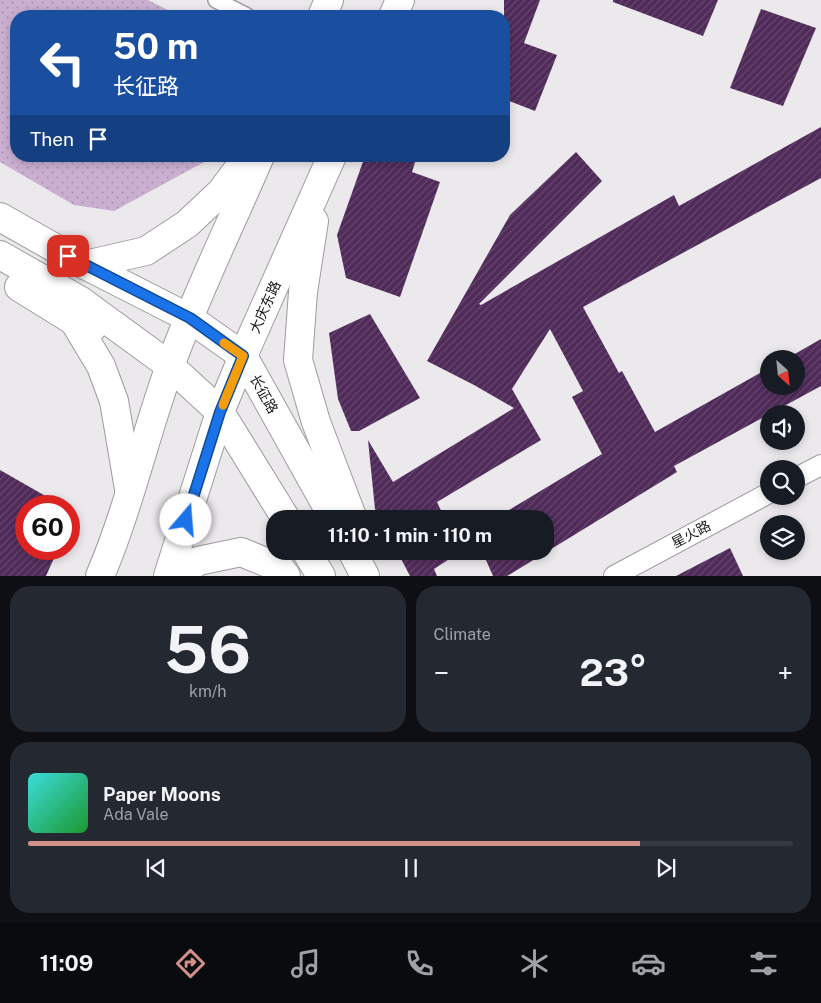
<!DOCTYPE html>
<html lang="en">
<head>
<meta charset="utf-8">
<style>
  :root { --surface:#171b24; --page:#242831; --text:#f1f3f6; --muted:#9ea1a6; --line:#363941; --accent:#d1918a }
  body { margin:0; font-family:"Public Sans","Noto Sans SC",sans-serif; background:var(--page); color:var(--text); height:100vh; display:flex; flex-direction:column; font-size:19px; white-space:nowrap }
  * { box-sizing:border-box; margin:0 }
  p { font-size:16px; color:var(--muted) }
  .icon { flex:none; width:28px; height:28px; fill:none; stroke:currentColor; stroke-width:2; stroke-linecap:round; stroke-linejoin:round }
  .map { position:relative; height:576px; overflow:hidden }
  .drawer { display:flex; flex-direction:column; gap:10px; padding:10px; background:#0d0f14; flex:1 }
  .drawer>* { flex:none }
  .banner { position:absolute; left:10px; top:10px; width:500px; height:152px; border-radius:20px; box-shadow:0 2px 8px #0003; background:#1a4fa0; color:#fff; overflow:hidden }
  .needle { width:32px; rotate:153deg }
  .fabs { position:absolute; left:760px; top:350px; display:grid; gap:10px }
  .fabs a { display:grid; place-items:center; width:45px; height:45px; border-radius:50%; background:var(--surface); box-shadow:0 2px 8px #0003; font-size:25px }
  .speed { position:absolute; left:15px; top:495px; display:flex; gap:10px; font-size:25px; font-weight:700; text-align:center }
  .speed>* { display:grid; place-content:center; width:65px; height:65px; border-radius:50%; background:var(--surface); box-shadow:0 2px 8px #0003; line-height:1 }
  .speed .limit { border:8px solid #d22; background:#fff; color:#111 }
  .pin { position:absolute; display:grid; place-items:center; width:42px; height:42px; color:#fff; margin:-21px; border-radius:10px; box-shadow:0 2px 8px #0006 }
  .me { position:absolute; width:55px; margin:-28px; rotate:18deg; stroke-linejoin:round; filter:drop-shadow(0 0 4px #0008) }
  .turn { display:flex; align-items:center; gap:18px; height:105px; padding:0 20px; font-size:22px }
  .turn .icon { width:65px; height:65px; stroke-width:2.5 }
  .turn b { display:block; font-size:35px; line-height:42px }
  .then { display:flex; align-items:center; height:48px; padding:0 20px; background:#0003; gap:10px; font-size:19px }
  .big { font-size:38px; font-weight:700; line-height:1.1 }
  .drawer .widget { flex:1; display:flex; flex-direction:column; justify-content:center; gap:8px; min-width:0; padding:0 18px; border-radius:20px; background:var(--page) }
  .drawer .dial { align-items:center; gap:0 }
  .dial b { font-size:65px; line-height:1 }
  .song { display:flex; align-items:center; gap:15px }
  .cover { width:60px; height:60px; border-radius:8px; background:linear-gradient(135deg,hsl(180 70% 55%),hsl(130 70% 35%)) }
  .played { height:5px; border-radius:2px; background:linear-gradient(90deg,var(--accent) 80%,var(--line) 80%) }
  .keys { display:flex; justify-content:space-around; direction:ltr }
  .heat { display:flex; justify-content:space-between; align-items:center; font-size:28px; direction:ltr }
  .drawer .tiles { flex:1; display:grid; gap:10px; grid-template-columns:1fr 1fr }
  .widget:last-child { grid-column:span 2 }
  .trip { position:absolute; left:266px; top:510px; width:288px; height:50px; border-radius:20px; background:var(--surface); box-shadow:0 2px 8px #0003; font-weight:700; line-height:50px; text-align:center }
  .tab-bar { display:flex; height:80px; justify-content:space-around; align-items:center; background:#090b0e; color:var(--muted) }
  .tab-bar .icon { width:35px; height:35px }
  .tab-bar .selected { color:var(--accent) }
  .tab-bar b { font-size:22px; color:var(--text) }
  .map>svg:first-child { display:block }
  .grass { fill:url(#grass-dots) }
  .building { fill:url(#building-hatch) }
  .lines { fill:none; stroke-linecap:round; stroke-linejoin:round }
  .pedestrian-casing { stroke:#9e9b9e; stroke-width:18 }
  .minor-casing { stroke:#9e9b9e; stroke-width:22 }
  .primary-casing { stroke:#9e9b9e; stroke-width:30 }
  .pedestrian { stroke:#fff; stroke-width:15 }
  .minor { stroke:#fff; stroke-width:20 }
  .primary { stroke:#fff; stroke-width:28 }
  .route-casing { stroke:#114b97; stroke-width:12 }
  .route { stroke:#1a73e8; stroke-width:9 }
  .slow { stroke:#f59e0b; stroke-width:9 }
  .labels { text-anchor:middle; dominant-baseline:central; stroke-width:5; stroke-linejoin:round; paint-order:stroke }
  .street-label { font-size:14px; fill:#1a191a; stroke:#fff }
</style>
</head>
<body>
<div class="map">
<svg width="821" height="576" viewBox="0 0 821 576">
  <defs>
    <pattern id="grass-dots" width="8" height="8" patternUnits="userSpaceOnUse" patternTransform="scale(1.25)"><rect width="8" height="8" fill="#caafd1"/><path d="M2 2h.1M6 6h.1" fill="none" stroke="#ad96b3" stroke-width="1.8" stroke-linecap="round"/></pattern>
    <pattern id="building-hatch" width="6" height="6" patternUnits="userSpaceOnUse" patternTransform="scale(1.25)"><rect width="6" height="6" fill="#502b5a"/><path d="M-1 1l2-2M0 6l6-6M5 7l2-2" fill="none" stroke="#65486d"/></pattern>
  </defs>
  <rect width="100%" height="100%" fill="#ece9ed"/>
  <path class="grass" d="M0 0H148L180 16H16V156H207L206 161 114 211 74 205 0 162Z"/>
  <g class="building">
    <path d="M504 0H540L524 43 557 55 535 111 504 99Z"/>
    <path d="M613 0H718L703 36 613 2Z"/>
    <path d="M761 9 816 28 783 106 730 88Z"/>
    <path d="M821 127V178L583 307 619 373 622 371 655 432 769 368V386H796V359H786L821 339V386L674 466 677 472 507 576H493L482 551H545V519H494L602 454 572 397 583 391 550 329 512 389 541 440 437 502 445 519H380L375 509 368 440 393 482 514 408 474 385 427 361 510 215 576 152 602 181 479 304 481 305 674 195 679 206Z"/>
    <path d="M365 156H417L412 172 440 182 400 297 346 278 337 235Z"/>
    <path d="M370 314 420 398 359 431H351L338 399 329 333Z"/>
    <path d="M0 470 63 506H26V549H58L46 576H0Z"/>
    <path d="M730 548 743 576H676Z"/>
    <path d="M397 551H460V552L434 569 437 576H410Z"/>
  </g>
  <g class="lines">
    <g class="pedestrian-casing">
      <path id="pedestrian" d="M216 0 247 16"/>
    </g>
    <g class="minor-casing">
      <g id="minor">
        <path d="M796 478 821 465"/>
        <path d="M614 576 769 493"/>
      </g>
    </g>
    <g class="primary-casing">
      <g id="primary">
        <path d="M322 16 329 0"/>
        <path d="M393 16 400 0"/>
        <path d="M0 217 85 265 189 318 243 356 334 519"/>
        <path d="M314 221 303 292 298 360 316 422 353 519"/>
        <path d="M0 255 81 301 170 366 194 388 220 412 286 519"/>
        <path d="M85 265 146 251 187 224 221 192 248 156"/>
        <path d="M19 287 74 321 92 328"/>
        <path d="M74 321 101 366 114 401 129 489"/>
        <path d="M306 551 321 576"/>
        <path d="M352 551 365 576"/>
        <path d="M100 576C129 508 145 435 170 366 196 295 230 226 260 156"/>
        <path d="M168 576 220 412 243 356 332 156"/>
        <path d="M178 576 198 561 241 552 280 568 286 576"/>
      </g>
    </g>
    <use href="#pedestrian" class="pedestrian"/>
    <use href="#minor" class="minor"/>
    <use href="#primary" class="primary"/>
  </g>
  <g class="lines">
    <g class="route-casing">
      <path id="route" d="M68 256 190 318 243 356 220 412 186 520"/>
    </g>
    <use href="#route" class="route"/>
    <path class="slow" d="M223 405 243 356 224 343"/>
  </g>
  <g class="labels">
    <g class="street-label">
      <text transform="translate(265 307) rotate(-66)">大庆东路</text>
      <text transform="translate(264 394) rotate(61)">长征路</text>
      <text transform="translate(691 534) rotate(-28)">星火路</text>
    </g>
  </g>
</svg>
<div class="fabs">
<a><svg class="needle" viewBox="-14 -14 28 28"><path d="M0-13l5 13h-10z" fill="#e53935"/><path d="M0 13l5-13h-10z" fill="#9ea1a6"/></svg></a>
<a><svg class="icon" aria-label="sound" viewBox="0 0 24 24"><path d="M4 9h4l5-4v14l-5-4H4zM17 9q2 3 0 6"/></svg></a>
<a><svg class="icon" aria-label="search" viewBox="0 0 24 24"><circle cx="10" cy="10" r="6"/><path d="M15 15l6 6"/></svg></a>
<a><svg class="icon" aria-label="layers" viewBox="0 0 24 24"><path d="M12 4l9 5-9 5-9-5zM3 14l9 5 9-5"/></svg></a>
</div>
<div class="speed"><div class="limit">60</div></div>
<div class="pin" style="left:68px;top:256px;background:#d93025"><svg class="icon" aria-label="arrive" viewBox="0 0 24 24"><path d="M6 21V4h12l-3 4 3 4H6"/></svg></div>
<svg class="me" style="left:186px;top:520px" viewBox="-20 -20 40 40"><circle r="19" fill="#fff"/><path d="M0-13L10 11 0 6-10 11z" fill="#1a73e8"/></svg>
<div class="trip">11:10 · 1 min · 110 m</div>
<div class="banner">
<div class="turn"><svg class="icon" aria-label="left" viewBox="0 0 24 24"><path d="M17 20v-9H6M10 6l-5 5 5 5"/></svg><div><b>50 m</b>长征路</div></div>
<div class="then">Then<svg class="icon" aria-label="arrive" viewBox="0 0 24 24"><path d="M6 21V4h12l-3 4 3 4H6"/></svg></div>
</div>
</div>
<section class="drawer">
<div class="tiles">
<div class="widget dial"><b>56</b><p>km/h</p></div>
<div class="widget"><p>Climate</p>
<div class="heat"><a>−</a><b class="big">23°</b><a>+</a></div>
</div>
<div class="widget">
<div class="song"><i class="cover"></i><div><b>Paper Moons</b><p>Ada Vale</p></div></div>
<div class="played"></div>
<div class="keys"><svg class="icon" aria-label="previous" viewBox="0 0 24 24"><path d="M18 5L8 12l10 7zM5 5v14"/></svg><svg class="icon" aria-label="pause" viewBox="0 0 24 24"><path d="M8 5v14M16 5v14"/></svg><svg class="icon" aria-label="next" viewBox="0 0 24 24"><path d="M6 5l10 7-10 7zM19 5v14"/></svg></div>
</div>
</div>
</section>
<nav class="tab-bar">
<b>11:09</b>
<svg class="icon selected" aria-label="directions" viewBox="0 0 24 24"><path d="M12 3l9 9-9 9-9-9zM9 14v-3h6M13 9l2 2-2 2"/></svg>
<svg class="icon" aria-label="music" viewBox="0 0 24 24"><path d="M9 18V5l10-2v13"/><circle cx="6" cy="18" r="3"/><circle cx="16" cy="16" r="3"/></svg>
<svg class="icon" aria-label="phone" viewBox="0 0 24 24"><path d="M5 4h4l2 5-3 2q2 4 5 5l2-3 5 2v4C11 20 4 13 5 4z"/></svg>
<svg class="icon" aria-label="climate" viewBox="0 0 24 24"><path d="M12 3v18M4 7l16 10M4 17L20 7"/></svg>
<svg class="icon" aria-label="car" viewBox="0 0 24 24"><path d="M5 17H2v-5l4-1 3-4h7l3 4 3 1v5h-3M9 17h6M6 11h13"/><circle cx="7" cy="17" r="2"/><circle cx="17" cy="17" r="2"/></svg>
<svg class="icon" aria-label="filters" viewBox="0 0 24 24"><path d="M4 7h16M4 17h16"/><circle cx="9" cy="7" r="2"/><circle cx="15" cy="17" r="2"/></svg>
</nav>
</body>
</html>
